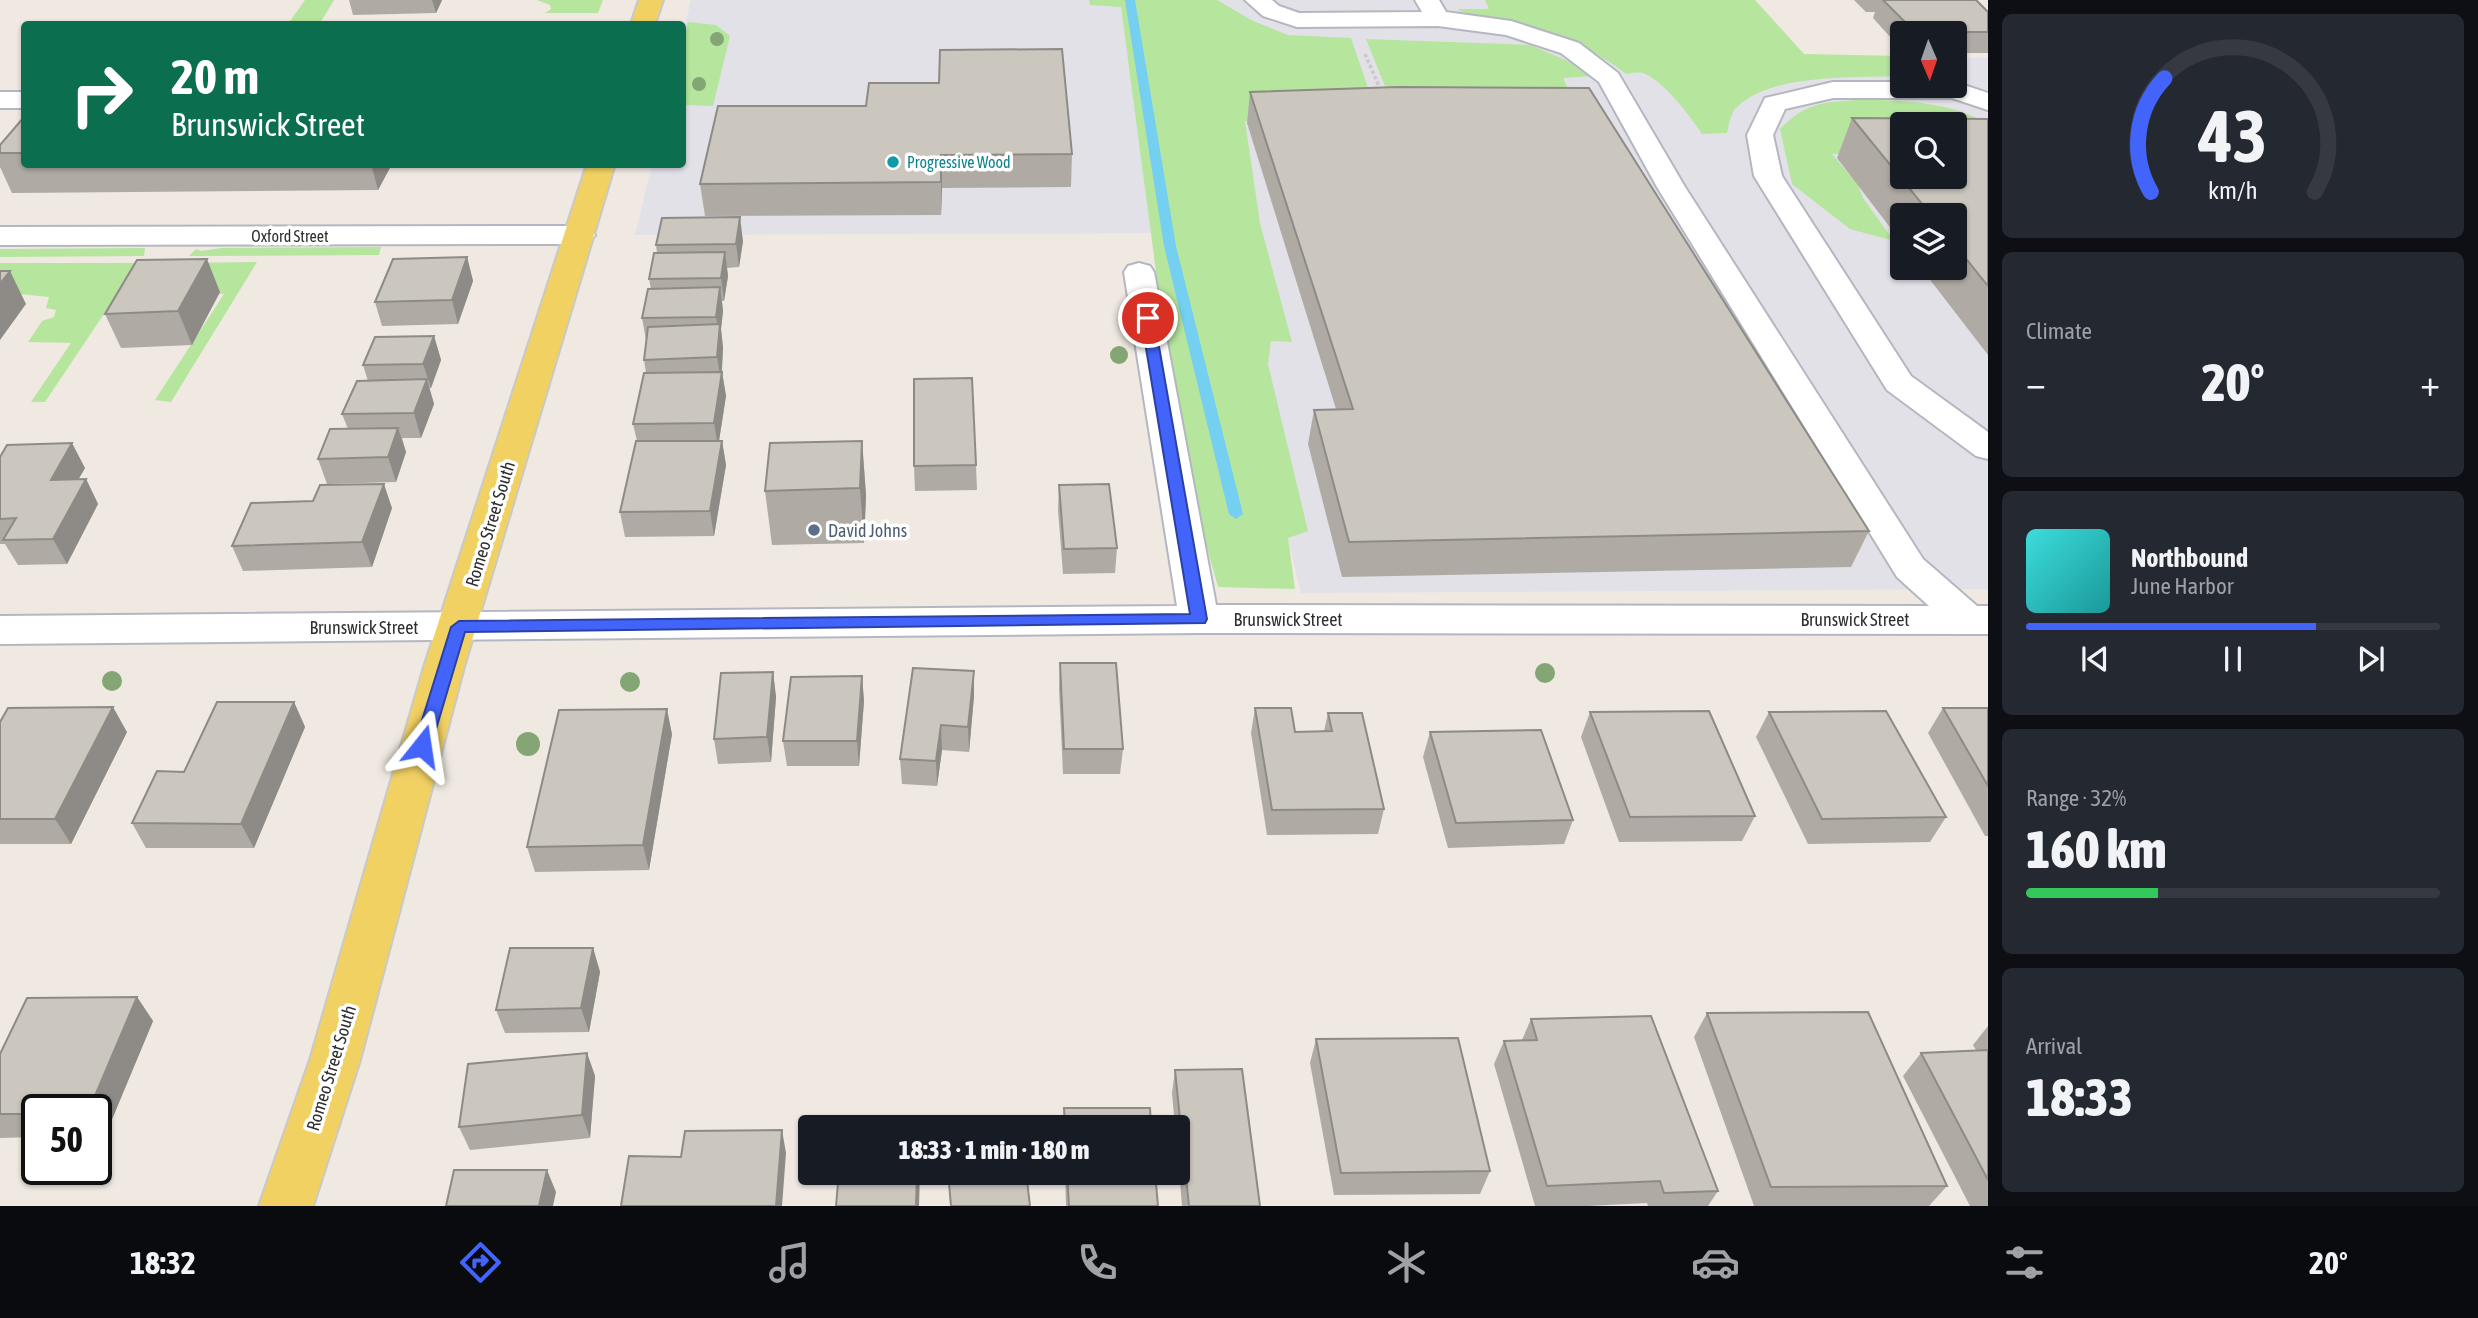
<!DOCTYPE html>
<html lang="en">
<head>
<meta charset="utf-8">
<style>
  :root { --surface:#171b24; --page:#242831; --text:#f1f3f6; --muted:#9ea1a6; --line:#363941; --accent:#4264fb }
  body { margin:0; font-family:"Asap Condensed",sans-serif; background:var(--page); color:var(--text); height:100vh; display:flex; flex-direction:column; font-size:26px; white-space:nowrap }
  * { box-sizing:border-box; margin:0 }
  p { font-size:23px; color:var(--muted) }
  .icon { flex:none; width:38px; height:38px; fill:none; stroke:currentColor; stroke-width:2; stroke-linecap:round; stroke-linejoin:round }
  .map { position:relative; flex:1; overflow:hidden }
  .details { display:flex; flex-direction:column; gap:14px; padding:14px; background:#0d0f14; width:490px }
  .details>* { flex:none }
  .top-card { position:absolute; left:21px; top:21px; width:665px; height:147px; border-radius:7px; box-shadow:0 2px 5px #0004; background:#0b6e4f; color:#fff; overflow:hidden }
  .needle { width:46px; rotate:178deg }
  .fabs { position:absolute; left:1890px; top:21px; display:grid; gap:14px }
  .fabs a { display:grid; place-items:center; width:77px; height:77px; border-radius:7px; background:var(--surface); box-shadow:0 2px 5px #0004; font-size:35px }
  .speed { position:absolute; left:21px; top:1094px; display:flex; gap:14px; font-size:35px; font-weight:700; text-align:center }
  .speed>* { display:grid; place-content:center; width:91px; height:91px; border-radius:50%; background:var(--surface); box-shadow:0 2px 5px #0004; line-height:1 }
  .speed .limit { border:4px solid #111; border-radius:10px; background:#fff; color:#111 }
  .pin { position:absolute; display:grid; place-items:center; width:60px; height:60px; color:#fff; margin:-30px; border:4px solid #fff; border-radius:50%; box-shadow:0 2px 7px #0007 }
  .me { position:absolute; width:77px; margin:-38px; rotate:15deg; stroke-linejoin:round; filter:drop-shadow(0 0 5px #0008) }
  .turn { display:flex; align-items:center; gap:24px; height:147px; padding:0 35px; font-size:32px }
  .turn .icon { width:91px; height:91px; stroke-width:2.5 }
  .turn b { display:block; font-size:49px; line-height:60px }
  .big { font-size:52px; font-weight:800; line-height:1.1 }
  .details .card { flex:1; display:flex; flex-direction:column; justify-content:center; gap:10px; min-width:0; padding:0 24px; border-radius:10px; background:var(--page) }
  .details .dial { align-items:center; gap:0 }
  .dial svg { height:182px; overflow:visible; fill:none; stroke:var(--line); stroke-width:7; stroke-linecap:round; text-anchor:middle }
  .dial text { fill:var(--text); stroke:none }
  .song { display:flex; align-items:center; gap:21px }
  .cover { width:84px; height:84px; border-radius:10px; background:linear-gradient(135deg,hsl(180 70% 55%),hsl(180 70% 35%)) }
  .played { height:7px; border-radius:4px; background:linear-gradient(90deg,var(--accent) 70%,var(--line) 70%) }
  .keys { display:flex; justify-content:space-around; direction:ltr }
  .heat { display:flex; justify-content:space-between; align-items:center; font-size:38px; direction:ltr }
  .charge { height:10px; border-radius:5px; background:linear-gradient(90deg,#34c759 32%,var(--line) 0) }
  .trip { position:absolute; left:798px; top:1115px; width:392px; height:70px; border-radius:7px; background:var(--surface); box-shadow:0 2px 5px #0004; font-weight:800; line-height:70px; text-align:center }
  .menu { display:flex; height:112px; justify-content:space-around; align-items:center; background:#090b0e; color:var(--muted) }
  .menu .icon { width:49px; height:49px }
  .menu .on { color:var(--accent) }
  .menu b { font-size:32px; color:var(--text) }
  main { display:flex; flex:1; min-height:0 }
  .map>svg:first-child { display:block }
  .industrial { fill:#e3e1e8; fill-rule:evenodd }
  .green { fill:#b6e59e }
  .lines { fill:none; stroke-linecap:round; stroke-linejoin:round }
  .stream { fill:#75cff0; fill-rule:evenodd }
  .minor-casing { stroke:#b4b7c1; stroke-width:4 }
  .major-casing { stroke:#c9c9c9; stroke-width:4 }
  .path { stroke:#c9c9c9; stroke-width:3.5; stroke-dasharray:3.5 2.5; stroke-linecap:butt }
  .minor { fill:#fff; fill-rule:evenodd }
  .major { fill:#f2d163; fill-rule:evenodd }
  .tree { fill:#84a574 }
  .wall { fill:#afaba4 }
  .shaded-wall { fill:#8e8b86 }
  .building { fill:#cbc7bf; stroke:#8e8b86; stroke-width:2; fill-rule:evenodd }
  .route { fill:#4264fb; stroke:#2b41a3; stroke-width:2 }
  .culture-dot { fill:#0f9aa8; stroke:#fff; stroke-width:2.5 }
  .service-dot { fill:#5c6f8a; stroke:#fff; stroke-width:2.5 }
  .labels { text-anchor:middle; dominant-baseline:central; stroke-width:7; stroke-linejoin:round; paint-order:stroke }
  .far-culture-label { font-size:16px; fill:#0d838f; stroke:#fff; text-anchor:start }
  .far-street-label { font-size:16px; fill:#2e2e2e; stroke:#fff }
  .street-label { font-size:18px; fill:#2e2e2e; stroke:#fff }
  .service-label { font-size:18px; fill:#4e5e75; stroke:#fff; text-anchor:start }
</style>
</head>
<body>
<main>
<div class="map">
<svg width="1988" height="1206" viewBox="0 0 1988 1206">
  <rect width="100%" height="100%" fill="#efe9e1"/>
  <path class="industrial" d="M691 0H1638L1681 58H1902V86H1955V58H1988V589L1301 593 1214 233 635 235 652 165 682 164V37ZM1902 124H1955V177H1902ZM1902 215H1955V268H1902Z"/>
  <g class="green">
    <path d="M305 0H334L320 23 288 24Z"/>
    <path d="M537 0H603L598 13H545L551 9 550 5Z"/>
    <path d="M1089 0H1217L1253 21 1288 35 1351 38 1378 117 1245 121 1260 223 1292 342 1271 341 1268 364 1308 531 1288 538 1295 589 1218 587 1192 494 1170 377 1121 7 1090 5Z"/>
    <path d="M1485 0H1755L1804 54 1902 56V76C1856 78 1769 73 1736 108 1730 114 1729 126 1727 133L1702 134C1691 117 1662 79 1643 73 1637 72 1632 73 1626 74 1581 37 1514 26 1459 11V9H1489Z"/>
    <path d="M688 22 716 25 730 36 713 106 683 105V46Z"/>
    <path d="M1366 39 1530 45 1568 61 1592 76 1563 78 1581 116 1394 109Z"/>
    <path d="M1867 99C1907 102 1953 101 1988 125L1902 124V154H1832L1858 185 1863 198 1894 241 1850 229 1792 184 1780 129C1809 99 1827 103 1867 99Z"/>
    <path d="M381 247 379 255 189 256 196 249 201 251 221 248Z"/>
    <path d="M145 248 144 256 0 257V249Z"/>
    <path d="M257 262 171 402 155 400 224 294 177 291 184 263Z"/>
    <path d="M0 263H138L45 402H31L71 343 28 342 42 321 54 317 56 310 46 308 49 297 0 292Z"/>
  </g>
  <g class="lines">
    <path class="stream" d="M1125 0H1135L1176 246 1243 514 1236 519 1229 514 1164 246Z"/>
    <g class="minor-casing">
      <g id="minor">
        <path d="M1245 0H1272L1279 6 1299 13 1422 12 1415 0H1439L1446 12 1511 21 1579 43 1618 73 1685 187 1923 559 1977 606H1988V634L1199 633 0 644V616L1177 606 1124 272 1128 266 1139 263 1150 266 1154 272 1216 605 1929 606 1897 577 1657 187 1599 82 1561 53 1506 35 1438 26 1297 27 1263 16Z"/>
        <path d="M1833 82H1902V86H1955V82L1988 93V110L1952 98H1833L1785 109 1773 135 1782 176 1911 376 1988 432V459L1976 456 1887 390 1754 176 1747 135 1765 98Z"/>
        <rect x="0" y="92" width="24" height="16"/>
        <path d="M580 226 590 229 595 235 590 241 580 244 0 245V227Z"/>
      </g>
    </g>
    <g class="major-casing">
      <g id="major">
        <path d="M639 0H663L655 24H631Z"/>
        <path d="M587 164H615L464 667 360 1060 313 1206H259L310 1060 424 667Z"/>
      </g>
    </g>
    <path class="path" d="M1365 54 1381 91"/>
    <use href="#minor" class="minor"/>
    <use href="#major" class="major"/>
  </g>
  <g class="tree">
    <circle cx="717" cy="39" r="7"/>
    <circle cx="699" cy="84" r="7"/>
    <circle cx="1119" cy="355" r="9"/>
    <circle cx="1545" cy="673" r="10"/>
    <circle cx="112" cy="681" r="10"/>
    <circle cx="630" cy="682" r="10"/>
    <circle cx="528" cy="744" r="12"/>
  </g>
  <g class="wall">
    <path d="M349 0H442L436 13 353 15Z"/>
    <path d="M1854 0H1976L1988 12V53H1955V33H1902V50L1873 18 1875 12H1866Z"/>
    <path d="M1250 92 1869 531 1851 567 1342 577 1308 444 1314 410 1336 409 1247 123Z"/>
    <path d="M718 106 1072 154 1071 187 942 188 941 215 705 216 700 184Z"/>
    <path d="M24 117V164H392L378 190 12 193 0 167V145Z"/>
    <path d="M1852 118 1988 119V355L1921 268H1955V215H1902V243L1837 158Z"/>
    <path d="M743 241 739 267 727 268 728 276 724 301H722L723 311 721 329 723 348 722 372 726 396 719 441H722L726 465 714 536 625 537 620 512 637 441 633 424 646 373 644 360 646 340 642 318 651 289 649 279 657 253 656 245Z"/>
    <path d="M467 257 473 281 458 324 382 326 375 302Z"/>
    <path d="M220 292 192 345 121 348 105 314Z"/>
    <path d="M434 336 441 360 431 388H429L434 404 421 438H402L406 452 396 482 327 484 318 459 348 429 342 414 368 381 363 365Z"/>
    <path d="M862 441 866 495 864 543 772 545 765 491Z"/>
    <path d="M0 457 85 468 78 479H86L98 504 67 564 18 565 5 544H0Z"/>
    <path d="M976 465 977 490 915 491 914 466Z"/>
    <path d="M1059 485 1117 548 1115 573 1063 574 1058 510Z"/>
    <path d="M313 501 392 508 372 567 243 571 232 546Z"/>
    <path d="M1060 663 1123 749 1120 774H1063L1059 688Z"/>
    <path d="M974 671V696L969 752 942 750 937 786 902 784 900 759Z"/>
    <path d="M773 672 776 697 771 762 718 764 714 739Z"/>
    <path d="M862 676 864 701 859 766H787L783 741Z"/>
    <path d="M294 702 305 727 254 848H146L132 823 184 772Z"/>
    <path d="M1255 708 1295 732 1324 731 1328 713 1384 809 1378 834 1267 835 1251 733Z"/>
    <path d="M1943 708H1988V836H1985L1928 733Z"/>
    <path d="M1590 712 1755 816 1742 841 1619 842 1581 737Z"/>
    <path d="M1769 712 1946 817 1930 842 1808 844 1756 737Z"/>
    <path d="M0 722 127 732 71 844H0Z"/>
    <path d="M1430 732 1573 820 1564 844 1448 848 1423 757Z"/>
    <path d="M672 734 649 870 535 872 527 847Z"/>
    <path d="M593 948 600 972 589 1032 505 1033 496 1010Z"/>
    <path d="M137 997 153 1021 105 1136H96V1110H37V1137L0 1138V1054Z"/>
    <path d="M1707 1013 1947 1186 1929 1206H1754L1694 1037Z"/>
    <path d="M1531 1019 1718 1191 1708 1206H1648L1647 1203 1588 1206H1535L1494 1064 1504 1041 1522 1040Z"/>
    <path d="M1988 1026V1206H1970L1903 1076 1921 1053 1976 1050 1973 1045Z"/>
    <path d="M1316 1039 1490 1171 1480 1194 1334 1195 1310 1063Z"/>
    <path d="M587 1053 595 1076 590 1138 470 1150 459 1127Z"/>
    <path d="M1175 1070 1260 1206H1182L1178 1156V1127H1175L1172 1093Z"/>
    <path d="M1065 1172H1155L1158 1206H1066Z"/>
  </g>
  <g class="shaded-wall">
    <path d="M432 0H442L436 13Z"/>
    <path d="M941 155 942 188 941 215Z"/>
    <path d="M371 164H392L378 190Z"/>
    <path d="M740 217 743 241 739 267 736 244Z"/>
    <path d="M725 252 728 276 724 301 721 278Z"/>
    <path d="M467 257 473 281 458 324 452 300Z"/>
    <path d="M207 259 220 292 192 345 178 311Z"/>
    <path d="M10 271 26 304 0 340V284Z"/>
    <path d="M720 287 723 311 721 329 723 348 721 381 717 357 719 338 716 317Z"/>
    <path d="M434 336 441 360 431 388 423 364Z"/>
    <path d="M722 372 726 396 718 447 714 423Z"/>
    <path d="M427 379 434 404 421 438 414 413Z"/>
    <path d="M398 428 406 452 396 482 388 457Z"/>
    <path d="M722 441 726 465 714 536 710 511Z"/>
    <path d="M862 441 866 495 864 543 860 488Z"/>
    <path d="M72 443 85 468 64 505 51 480Z"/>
    <path d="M86 479 98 504 67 564 53 539Z"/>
    <path d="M384 484 392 508 372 567 362 542Z"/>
    <path d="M974 671V696L969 752 968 727Z"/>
    <path d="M773 672 776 697 771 762 767 737Z"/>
    <path d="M862 676 864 701 859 766 857 741Z"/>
    <path d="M294 702 305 727 254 848 241 824Z"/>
    <path d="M113 707 127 732 71 844 55 819Z"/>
    <path d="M667 709 672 734 649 870 643 845Z"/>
    <path d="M941 725 942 750 937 786 936 761Z"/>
    <path d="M593 948 600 972 589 1032 581 1008Z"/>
    <path d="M137 997 153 1021 105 1136 96 1125V1110H89Z"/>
    <path d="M587 1053 595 1076 590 1138 582 1115Z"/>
    <path d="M782 1130 786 1153 782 1206H776Z"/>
    <path d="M547 1170 556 1192 553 1206H539Z"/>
    <path d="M917 1172H920L919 1206H916Z"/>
  </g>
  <g class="building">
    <path d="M1883 0H1976L1988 12V32H1915Z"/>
    <path d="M1062 49 1072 154 941 155V182L700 184 718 106H866L869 83H939L940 50Z"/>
    <path d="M1398 87 1589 88 1869 531 1349 542 1314 410 1353 409 1250 92Z"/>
    <path d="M24 117V153H0V145Z"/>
    <path d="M1852 118 1988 119V286L1955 245V215H1931ZM1902 124H1955V177H1902Z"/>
    <path d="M740 217 736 244 656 245 662 218Z"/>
    <path d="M725 252 721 278 649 279 654 253Z"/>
    <path d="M467 257 452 300 375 302 393 259Z"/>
    <path d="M207 259 178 311 105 314 137 260Z"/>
    <path d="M0 271H10L0 284Z"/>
    <path d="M720 287 716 317 642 318 648 289Z"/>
    <path d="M720 324 717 357 644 360 648 327Z"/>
    <path d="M434 336 423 364 363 365 375 337Z"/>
    <path d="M722 372 714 423 633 424 644 373Z"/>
    <path d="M972 378 976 465 914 466V379Z"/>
    <path d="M427 379 414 413 342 414 357 381Z"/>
    <path d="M398 428 388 457 318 459 330 429Z"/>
    <path d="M636 441H722L710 511 620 512Z"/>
    <path d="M862 441 860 488 765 491 770 443Z"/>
    <path d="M72 443 51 480 86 479 53 539 3 540 16 518 0 519V457L7 445Z"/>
    <path d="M384 484 362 542 232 546 251 503 313 501 320 485Z"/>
    <path d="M1109 484 1117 548 1064 549 1059 485Z"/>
    <path d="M1060 663H1116L1123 749H1064Z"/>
    <path d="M913 668 974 671 968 727 941 725 936 761 900 759Z"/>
    <path d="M773 672 767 737 714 739 721 673Z"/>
    <path d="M862 676 857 741H783L791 677Z"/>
    <path d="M217 702H294L241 824 132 823 157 771 184 772Z"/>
    <path d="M113 707 55 819H0V722L8 708Z"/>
    <path d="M1255 708H1291L1295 732 1332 731 1328 713H1362L1384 809 1272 810Z"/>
    <path d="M1943 708H1988V786Z"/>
    <path d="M667 709 643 845 527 847 559 710Z"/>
    <path d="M1709 711 1755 816 1630 817 1590 712Z"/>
    <path d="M1886 711 1946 817 1822 819 1769 712Z"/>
    <path d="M1541 730 1573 820 1456 823 1430 732Z"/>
    <path d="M510 948H593L581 1008 496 1010Z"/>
    <path d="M137 997 89 1110H37V1114H0V1054L27 998Z"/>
    <path d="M1868 1012 1947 1186 1771 1187 1707 1013Z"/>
    <path d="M1651 1016 1718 1191 1664 1193 1660 1181 1547 1186 1504 1041 1537 1040 1531 1019Z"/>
    <path d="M1458 1038 1490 1171 1341 1173 1316 1039Z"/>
    <path d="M1988 1050V1180L1921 1053Z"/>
    <path d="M587 1053 582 1115 459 1127 468 1064Z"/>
    <path d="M1242 1069 1260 1206H1189L1175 1070Z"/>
    <path d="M1064 1108H1150L1151 1127H1065Z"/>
    <path d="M843 1119H920L919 1127H842Z"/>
    <path d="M782 1130 776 1206H621L629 1156 681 1157 685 1131Z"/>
    <path d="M454 1170H547L539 1206H446Z"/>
    <path d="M839 1172H917L916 1206H836Z"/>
    <path d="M948 1172H1026L1030 1206H951Z"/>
    <path d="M1067 1172H1155L1158 1206H1069Z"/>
  </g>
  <path class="route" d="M1148 314 1154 318 1207 619 1205 623 465 632 431 746 429 751H416L414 746 451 627 459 621 1190 614 1141 318Z"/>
  <circle class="culture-dot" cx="893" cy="162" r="7"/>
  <circle class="service-dot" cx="814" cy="530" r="7"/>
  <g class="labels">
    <g class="far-culture-label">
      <text x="907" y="162">Progressive Wood</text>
    </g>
    <g class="far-street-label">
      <text x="290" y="236">Oxford Street</text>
    </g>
    <g class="street-label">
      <text transform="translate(490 524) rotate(-73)">Romeo Street South</text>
      <text x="1288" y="619">Brunswick Street</text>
      <text x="1855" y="619">Brunswick Street</text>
      <text x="364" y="627">Brunswick Street</text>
      <text transform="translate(331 1068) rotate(-73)">Romeo Street South</text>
    </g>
    <g class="service-label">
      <text x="828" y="530">David Johns</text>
    </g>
  </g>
</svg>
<div class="fabs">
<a><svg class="needle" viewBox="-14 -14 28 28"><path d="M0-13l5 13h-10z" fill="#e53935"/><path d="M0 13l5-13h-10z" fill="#9ea1a6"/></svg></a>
<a><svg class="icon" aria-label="search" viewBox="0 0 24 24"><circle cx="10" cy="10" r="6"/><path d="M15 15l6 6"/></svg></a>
<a><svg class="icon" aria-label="layers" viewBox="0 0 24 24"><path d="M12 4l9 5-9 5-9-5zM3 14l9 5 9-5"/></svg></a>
</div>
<div class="speed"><div class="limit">50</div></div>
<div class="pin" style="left:1148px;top:318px;background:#d93025"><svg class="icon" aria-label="arrive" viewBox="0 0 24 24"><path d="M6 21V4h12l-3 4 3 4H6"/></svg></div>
<svg class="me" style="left:422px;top:746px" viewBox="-20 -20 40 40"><path d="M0-17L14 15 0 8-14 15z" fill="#4264fb" stroke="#fff" stroke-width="4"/></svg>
<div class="trip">18:33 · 1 min · 180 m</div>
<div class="top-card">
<div class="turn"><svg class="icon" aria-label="right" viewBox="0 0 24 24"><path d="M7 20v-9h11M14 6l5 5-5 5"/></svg><div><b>20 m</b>Brunswick Street</div></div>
</div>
</div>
<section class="details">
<div class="card dial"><svg viewBox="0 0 100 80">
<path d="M14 69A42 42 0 1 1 86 69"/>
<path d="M14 69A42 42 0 0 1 20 19" stroke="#4264fb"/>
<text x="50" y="56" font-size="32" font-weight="700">43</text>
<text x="50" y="72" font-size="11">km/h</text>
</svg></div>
<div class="card"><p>Climate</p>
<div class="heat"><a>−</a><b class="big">20°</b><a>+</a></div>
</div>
<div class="card">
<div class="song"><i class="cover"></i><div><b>Northbound</b><p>June Harbor</p></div></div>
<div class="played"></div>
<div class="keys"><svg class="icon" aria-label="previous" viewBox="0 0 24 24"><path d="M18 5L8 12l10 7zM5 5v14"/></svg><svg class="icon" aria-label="pause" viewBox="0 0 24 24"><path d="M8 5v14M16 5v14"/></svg><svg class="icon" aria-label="next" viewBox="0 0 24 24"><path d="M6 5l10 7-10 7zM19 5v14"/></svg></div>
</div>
<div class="card"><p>Range · 32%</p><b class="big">160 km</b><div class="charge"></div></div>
<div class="card"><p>Arrival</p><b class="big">18:33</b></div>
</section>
</main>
<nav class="menu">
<b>18:32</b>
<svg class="icon on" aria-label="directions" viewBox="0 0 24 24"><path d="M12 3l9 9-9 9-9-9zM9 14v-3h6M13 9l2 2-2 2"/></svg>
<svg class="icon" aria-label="music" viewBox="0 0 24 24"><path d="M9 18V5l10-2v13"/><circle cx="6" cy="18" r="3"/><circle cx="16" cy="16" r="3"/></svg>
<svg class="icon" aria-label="phone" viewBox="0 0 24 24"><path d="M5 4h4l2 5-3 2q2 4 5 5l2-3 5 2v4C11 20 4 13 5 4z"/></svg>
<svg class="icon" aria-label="climate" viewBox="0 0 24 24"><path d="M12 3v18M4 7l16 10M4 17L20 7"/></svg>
<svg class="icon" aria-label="car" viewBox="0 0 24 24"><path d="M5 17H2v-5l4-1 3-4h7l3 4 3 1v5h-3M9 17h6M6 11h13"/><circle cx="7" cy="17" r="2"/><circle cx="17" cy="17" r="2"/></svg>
<svg class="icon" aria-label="filters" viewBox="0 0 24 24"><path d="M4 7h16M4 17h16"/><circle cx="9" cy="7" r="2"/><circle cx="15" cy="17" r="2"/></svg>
<b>20°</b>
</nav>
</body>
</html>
